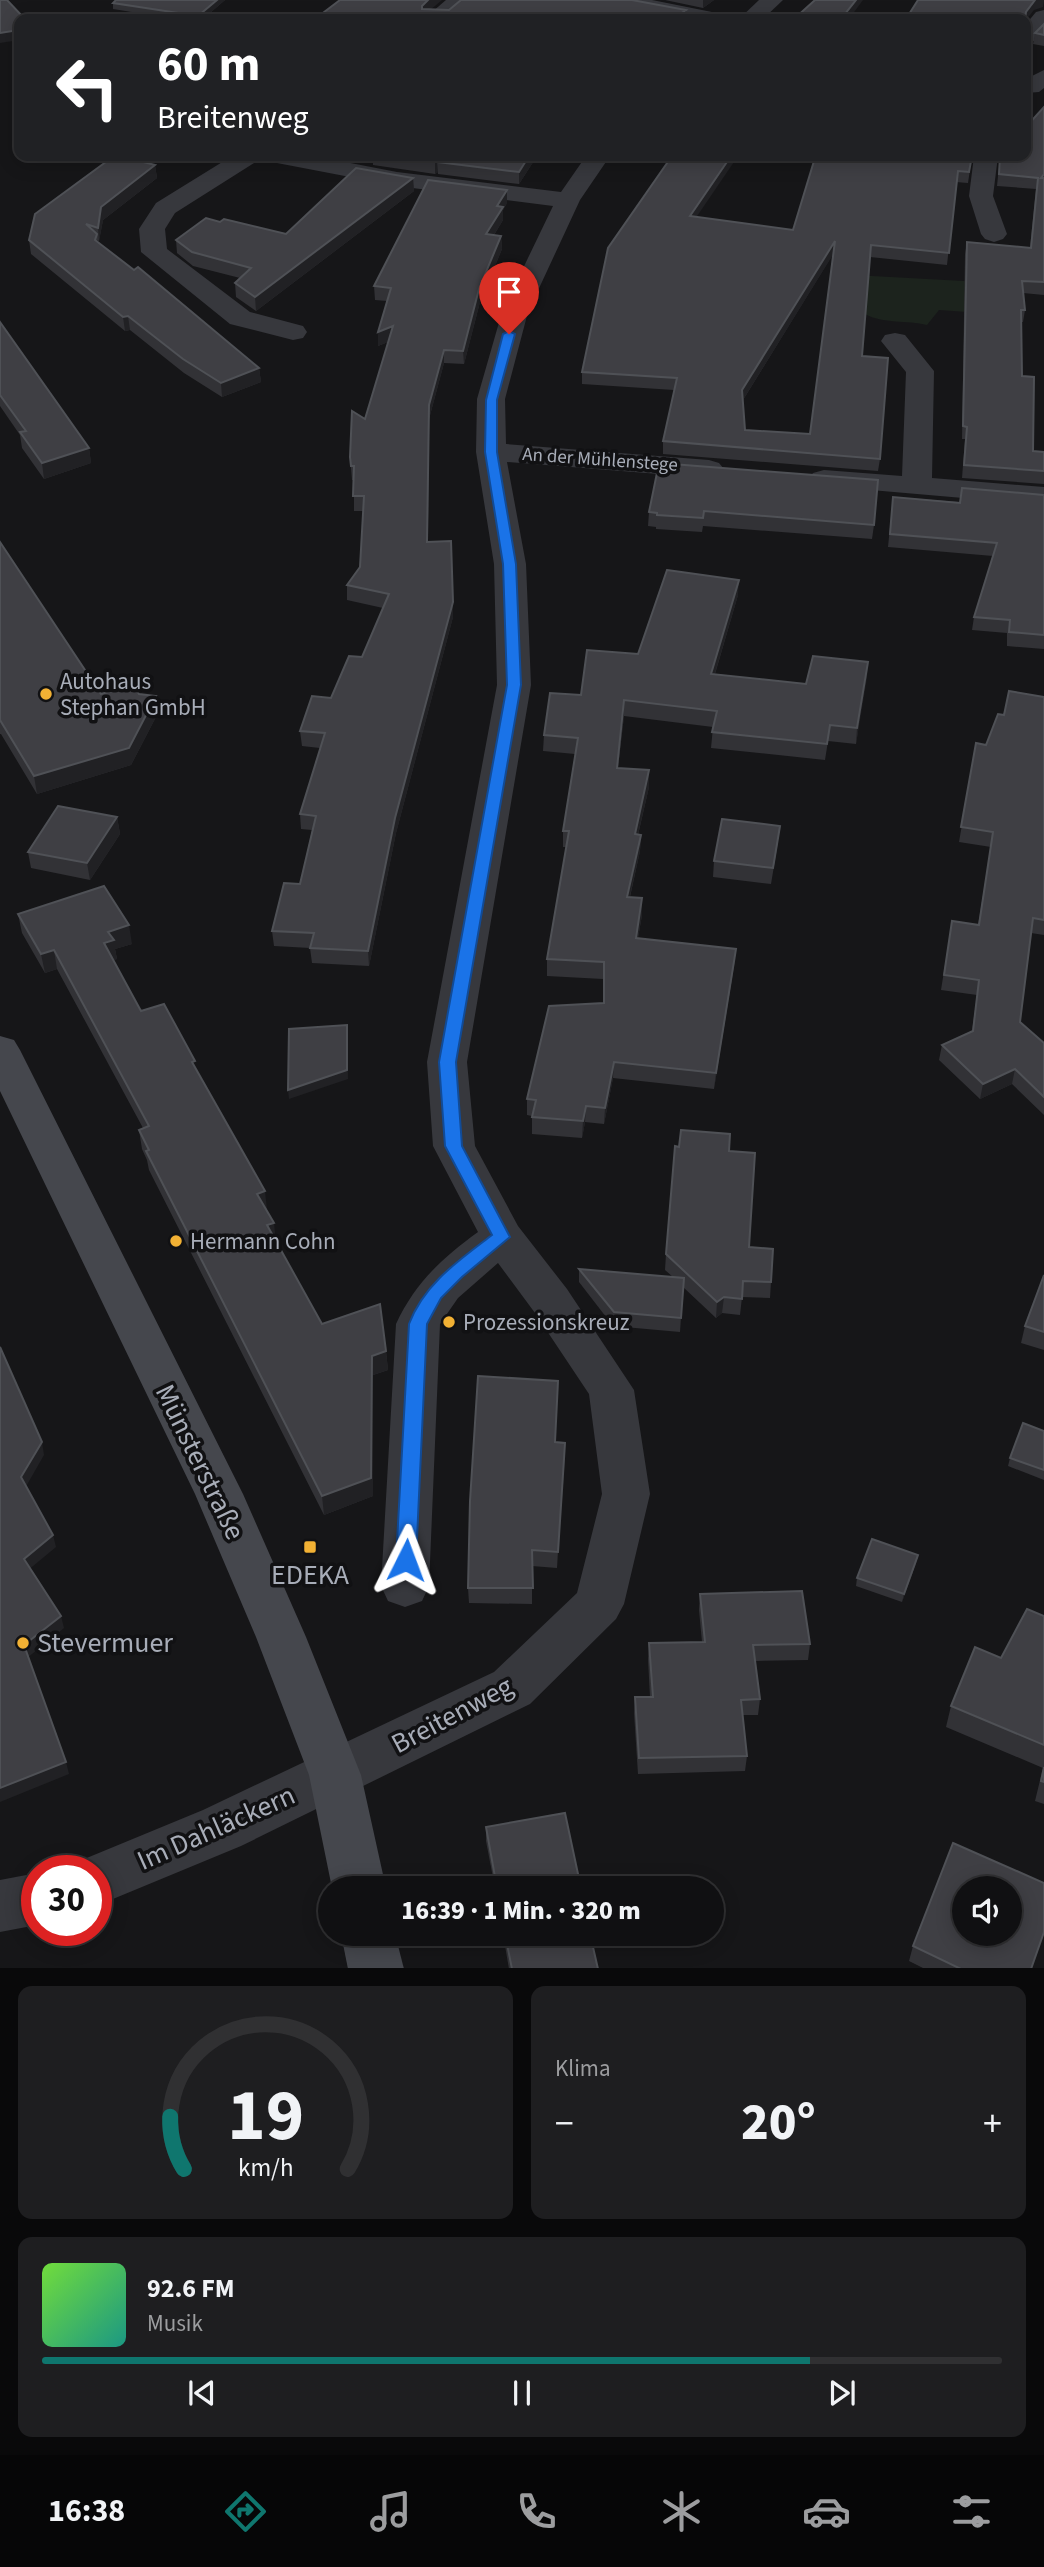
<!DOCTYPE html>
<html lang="de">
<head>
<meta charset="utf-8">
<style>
  :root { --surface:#101012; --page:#1e1e20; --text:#f1f3f6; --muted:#9c9d9f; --line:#303032; --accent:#0f766e }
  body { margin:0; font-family:"Source Sans 3",sans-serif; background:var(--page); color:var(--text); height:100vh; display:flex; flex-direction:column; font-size:26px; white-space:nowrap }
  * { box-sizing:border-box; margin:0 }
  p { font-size:23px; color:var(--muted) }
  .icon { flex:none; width:38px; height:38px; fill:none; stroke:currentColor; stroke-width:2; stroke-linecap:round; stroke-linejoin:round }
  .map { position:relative; height:1968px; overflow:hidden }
  .drawer { display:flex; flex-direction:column; gap:18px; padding:18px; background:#09090a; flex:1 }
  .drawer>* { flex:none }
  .guide { position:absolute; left:14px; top:14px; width:1017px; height:147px; border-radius:14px; box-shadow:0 4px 18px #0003,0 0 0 2px var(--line); background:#202124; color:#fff; overflow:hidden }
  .controls { position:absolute; left:952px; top:1876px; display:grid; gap:14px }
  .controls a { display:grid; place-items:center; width:70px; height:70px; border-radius:50%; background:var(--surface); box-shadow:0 4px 18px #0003,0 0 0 2px var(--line); font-size:35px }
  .speed { position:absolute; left:21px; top:1855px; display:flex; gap:14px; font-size:35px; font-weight:700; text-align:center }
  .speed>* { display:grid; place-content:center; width:91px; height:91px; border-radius:50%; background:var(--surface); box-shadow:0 4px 18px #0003,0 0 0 2px var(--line); line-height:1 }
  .speed .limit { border:10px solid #d22; background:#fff; color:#111 }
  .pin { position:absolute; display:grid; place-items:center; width:60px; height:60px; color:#fff; margin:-72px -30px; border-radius:50% 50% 50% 0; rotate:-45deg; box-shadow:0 0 7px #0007 }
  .pin .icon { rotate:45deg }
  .me { position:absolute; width:77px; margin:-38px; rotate:3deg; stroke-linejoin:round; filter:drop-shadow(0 0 5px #0008) }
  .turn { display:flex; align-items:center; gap:24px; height:147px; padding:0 28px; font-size:32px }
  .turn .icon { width:91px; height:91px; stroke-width:2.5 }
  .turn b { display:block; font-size:49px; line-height:60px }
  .big { font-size:52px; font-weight:800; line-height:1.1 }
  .drawer .tile { flex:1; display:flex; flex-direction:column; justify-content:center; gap:10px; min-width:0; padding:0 24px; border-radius:14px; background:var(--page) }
  .drawer .dial { align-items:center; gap:0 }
  .dial svg { height:182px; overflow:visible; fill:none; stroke:var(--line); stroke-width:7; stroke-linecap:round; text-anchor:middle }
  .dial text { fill:var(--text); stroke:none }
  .song { display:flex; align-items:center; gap:21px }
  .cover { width:84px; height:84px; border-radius:10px; background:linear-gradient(135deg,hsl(100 70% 55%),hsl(170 70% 35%)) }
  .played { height:7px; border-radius:4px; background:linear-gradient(90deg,var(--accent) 80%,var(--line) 80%) }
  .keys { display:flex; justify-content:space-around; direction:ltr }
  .heat { display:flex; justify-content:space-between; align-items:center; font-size:38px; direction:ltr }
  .drawer .tiles { flex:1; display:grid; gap:18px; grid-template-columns:1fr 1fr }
  .tile:last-child { grid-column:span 2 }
  .trip { position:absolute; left:318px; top:1876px; width:406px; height:70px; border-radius:35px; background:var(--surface); box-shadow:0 4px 18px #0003,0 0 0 2px var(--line); font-weight:800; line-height:70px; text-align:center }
  .tab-bar { display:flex; height:112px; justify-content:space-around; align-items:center; background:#060607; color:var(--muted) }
  .tab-bar .icon { width:49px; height:49px }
  .tab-bar .active { color:var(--accent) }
  .tab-bar b { font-size:32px; color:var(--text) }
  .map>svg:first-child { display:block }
  .green { fill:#1c231d }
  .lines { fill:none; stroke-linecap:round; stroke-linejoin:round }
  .street { fill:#37383d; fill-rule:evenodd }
  .secondary { fill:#45474d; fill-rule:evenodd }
  .wall { fill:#323236; fill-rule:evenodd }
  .shaded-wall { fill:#212124 }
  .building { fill:#3f3f44; stroke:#4f5156; stroke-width:2; fill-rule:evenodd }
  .route { fill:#1a73e8; stroke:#114b97; stroke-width:2 }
  .poi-dot { fill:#f2b134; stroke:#111113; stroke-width:2.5 }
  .labels { text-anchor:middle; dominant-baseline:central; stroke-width:7; stroke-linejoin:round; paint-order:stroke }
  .far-street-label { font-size:19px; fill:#a8adb8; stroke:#111113 }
  .poi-label { font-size:23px; fill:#a8adb8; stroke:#111113; text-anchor:start }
  .near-street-label { font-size:28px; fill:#a8adb8; stroke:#111113 }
  .near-poi-label { font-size:28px; fill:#a8adb8; stroke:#111113 }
</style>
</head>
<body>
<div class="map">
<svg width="1044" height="1969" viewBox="0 0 1044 1969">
  <rect width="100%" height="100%" fill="#161618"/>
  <path class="green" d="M854 275 982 282 981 313 939 310 927 325C907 320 883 324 865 314Z"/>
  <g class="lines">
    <g class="street">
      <path d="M446 0H471L448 19H424Z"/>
      <path d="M609 0H652L722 14 725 19H683L612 5Z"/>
      <path d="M759 0H783L763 19H739Z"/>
      <path d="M1044 10V30L1034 41 1026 43V24L1036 12Z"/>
      <path d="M1044 70V88L1039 92 1026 93V79Z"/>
      <path d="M232 156H260L257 161 175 213 165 229 167 249 250 312 303 326 307 332 303 338 293 340 230 324 141 252 139 229 156 203Z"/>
      <path d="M265 156H314L397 172 561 192 586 156H610L580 200 528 312 505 399 506 444 709 460 719 463 724 469 719 475 709 478 507 462 526 564 531 685 467 1062 475 1146 518 1226 567 1289 634 1390 650 1494 624 1604 616 1619 530 1704 241 1846 96 1906V1871H73L77 1862 203 1810 494 1672 577 1593 602 1494 589 1394 535 1313 498 1263 458 1298 440 1324 429 1586 422 1601 405 1607 388 1601 381 1586 396 1324C415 1283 442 1258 478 1232L433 1146 427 1062 497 685 494 564 476 452 477 399 502 312 553 206 397 186 277 163 268 161Z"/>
      <path d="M974 156H998L993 196 1007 234 1003 239 994 242 985 239 981 234 969 196Z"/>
      <path d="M895 333 905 335 934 371 932 478 1044 487V505L813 485 809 479 813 473 824 470 902 476 906 372 881 341 885 335Z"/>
      <path d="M37 1873V1925L0 1932V1880Z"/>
    </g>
    <g class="secondary">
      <path d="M0 1036 14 1040 20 1050 243 1494 306 1637 361 1775 386 1888H332L309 1775 256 1637 195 1494 0 1091Z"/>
      <path d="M341 1934H395L404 1969H348Z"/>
    </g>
  </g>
  <g class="wall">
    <path d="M116 0H225L203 19H175L113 9V3Z"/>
    <path d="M665 0H714L703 8Z"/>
    <path d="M1044 24V46L1033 44 1035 33Z"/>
    <path d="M1044 107V295L1023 293 1025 310 1023 322H1021L1022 376 1033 451 1044 452V484L962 478 965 439H962L965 254 967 242 1030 248 1036 189 997 186 1000 156Z"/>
    <path d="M373 156H537L519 184 438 174V172L435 174 373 165Z"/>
    <path d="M972 156 968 183 956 182 947 265 870 257 862 356 880 459 878 471 663 454V441L674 390 582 384V372L696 217 793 230ZM833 254 810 434 745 430 743 400Z"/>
    <path d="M155 165 157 178 103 220 99 241 97 240 98 242 259 368 261 382 222 397 184 373 130 330 125 331 31 254 29 240Z"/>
    <path d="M413 178 414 191 256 311 236 297 235 283 240 278 193 266 177 253 176 240 220 222 286 234Z"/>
    <path d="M507 203 503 210V220L494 235 501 236 502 249 480 302 464 364 444 363 429 419 428 542 453 617 396 833 369 966 312 963 310 948 274 946 272 931 300 884 312 830 301 829 300 814 320 748 302 746 300 731 331 698 362 657 383 608 347 600V585L360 567 363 511H354V480H352L350 457 365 419 388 342 378 346V332L387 301 375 300 374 286Z"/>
    <path d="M0 322 89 448 91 463 44 479 22 448 20 435 0 406Z"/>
    <path d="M659 463 874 525 872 539 703 526 702 532 656 529V527L648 526 649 512Z"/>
    <path d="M962 488 1044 495V649L1007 646V633L972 630 974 617 993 556 888 547 893 497 960 502Z"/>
    <path d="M0 542 101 694H139L158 713 131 765 37 794 1 734H0Z"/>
    <path d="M738 595 715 674 806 684 868 662 856 744 828 741 825 760 711 748 713 727 624 716 618 768 649 770V787L638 835H641L640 851 630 897 642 915 638 938 736 949 734 966 714 1089 613 1078 604 1124 585 1122 582 1138 532 1134V1116L527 1115V1099L603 1003V979L547 976V959L567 847H563V831L575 754 543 751 544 735 581 695 638 654Z"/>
    <path d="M1044 697V935L1031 933 1020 1022 1044 1043V1115L1012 1084 980 1099 939 1060 942 1045 972 1031 977 995 941 990 952 921 978 925 991 847 959 842 976 743 986 745 1004 715Z"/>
    <path d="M117 817 120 834 90 880 31 868 28 852Z"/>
    <path d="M778 842 771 884 713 877 714 861Z"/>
    <path d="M18 914 132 944 115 949 117 959 113 960 141 1011 196 1070 267 1210H266L275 1240 322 1324 386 1351 388 1370 373 1375V1496L324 1515 149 1170 147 1160 142 1149 139 1130 143 1128 57 969 45 973 22 933Z"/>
    <path d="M729 1151 749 1247 771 1282 770 1298 742 1297 740 1315 722 1313 716 1318 683 1287 680 1332 613 1326 579 1282V1269L673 1277 665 1270 666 1254Z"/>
    <path d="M1044 1275V1350L1021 1343 1025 1326Z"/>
    <path d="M558 1381 555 1442 565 1443 557 1568 532 1566V1604L469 1603 468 1588Z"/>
    <path d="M1044 1431V1480L1008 1466 1010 1458Z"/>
    <path d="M918 1555 916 1563 902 1602 856 1586 857 1578Z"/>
    <path d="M700 1594 810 1644 808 1660 755 1661 760 1699 758 1715H743L747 1756 745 1771 638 1774 634 1713 635 1697H650L648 1659 649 1643 702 1642 699 1610Z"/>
    <path d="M1044 1616V1804L1035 1801 1043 1768 946 1727 951 1706Z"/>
    <path d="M486 1827 581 1888H495L486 1841Z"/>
    <path d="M503 1934H590L598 1969H509Z"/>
    <path d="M913 1946 1032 1969H925L909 1961Z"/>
  </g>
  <g class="shaded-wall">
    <path d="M217 0H225L203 19H198V16Z"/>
    <path d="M428 0H442L422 17V6Z"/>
    <path d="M703 0H714L703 8Z"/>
    <path d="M856 0H863L849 19H841Z"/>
    <path d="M1035 0H1044L1043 7 1034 10 1026 20V12Z"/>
    <path d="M686 10 685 19H673Z"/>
    <path d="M19 30V40L0 43V33Z"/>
    <path d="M529 156H537L519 184V172Z"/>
    <path d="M731 156H738L689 228 690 216Z"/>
    <path d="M439 159 437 162 438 172 435 174V162Z"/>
    <path d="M155 165 157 178 103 220 99 241 98 228 101 207Z"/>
    <path d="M413 178 414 191 256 311 255 297Z"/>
    <path d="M507 190V203L503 210V220L486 248V234L497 206Z"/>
    <path d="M501 236 502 249 480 302 464 364 463 351 479 289Z"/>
    <path d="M835 241 834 253 741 403 742 390Z"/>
    <path d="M128 316 130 330 125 331 123 317Z"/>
    <path d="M393 326V340L378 346V332Z"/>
    <path d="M444 350V363L429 419 428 556 429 405Z"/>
    <path d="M259 368 261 382 222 397 221 383Z"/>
    <path d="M89 448 91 463 44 479 42 463Z"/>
    <path d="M739 580 738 595 710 690 711 674Z"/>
    <path d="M453 602V617L396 833 369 966 368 951 395 818Z"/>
    <path d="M868 662 867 678 856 744 857 728Z"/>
    <path d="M156 696 158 713 131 765 37 794 34 776Z"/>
    <path d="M624 700V716L616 784 617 768Z"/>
    <path d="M649 770V787L634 851 635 834Z"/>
    <path d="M117 817 120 834 90 880 87 863Z"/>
    <path d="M641 835 640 851 626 913 627 897Z"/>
    <path d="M642 898V915L635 954 636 938Z"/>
    <path d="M129 925 132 944 115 949 117 959 107 962 104 943 108 932Z"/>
    <path d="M736 949 734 966 714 1089 716 1073Z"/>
    <path d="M54 950 57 969 45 973 41 954Z"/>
    <path d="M347 1025 348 1079 289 1099 288 1090Z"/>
    <path d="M614 1062 613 1078 604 1124 605 1108Z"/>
    <path d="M1015 1069 1012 1084 980 1099 983 1084Z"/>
    <path d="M586 1106 585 1122 582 1138 583 1121Z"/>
    <path d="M265 1191 267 1210 259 1213 257 1194Z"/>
    <path d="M274 1223 276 1242 267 1225Z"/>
    <path d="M724 1297 722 1313 716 1318 717 1302Z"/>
    <path d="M386 1351 388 1370 373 1375V1496L324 1515 322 1496 372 1356Z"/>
    <path d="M42 1442 44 1455 24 1490 21 1477Z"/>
    <path d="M565 1443V1458L557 1568 558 1552Z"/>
    <path d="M53 1535 56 1547 27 1571 24 1559Z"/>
    <path d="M918 1555 916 1563 902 1602 904 1594Z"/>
    <path d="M61 1616 64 1628 27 1658 24 1645Z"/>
    <path d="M66 1762 69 1774 0 1802V1788Z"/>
  </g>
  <g class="building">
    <path d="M0 0H7L25 19H19V30L0 33Z"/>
    <path d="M116 0H217L198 16 113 3Z"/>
    <path d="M340 0H428L422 6V9L449 10 461 0H632L686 10 673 19H315Z"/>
    <path d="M815 0H856L841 19H794Z"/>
    <path d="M918 0H1035L1026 12 1025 19H906Z"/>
    <path d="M1044 24V35L1035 33Z"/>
    <path d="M1044 107V174L1041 178H1044V282L1022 281 1025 310H1021L1022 376 1034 377 1033 451 1044 452V471L964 465 967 427 963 426 967 242 1031 248 1038 178 999 174 1000 156H1026V127Z"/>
    <path d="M114 156H120L155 165 101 207 98 228 86 224 97 234 95 240 134 270 138 267 259 368 221 383 183 359 128 316 123 317 29 240 35 214Z"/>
    <path d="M395 156H529L519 172 437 162 439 159 435 162Z"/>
    <path d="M672 156H731L690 216 793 230 814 161 818 156H972L969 172 958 171 949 253 871 245 862 356 888 358 880 459 663 441 677 378 582 372 608 248ZM835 241 810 434 745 430 742 390Z"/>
    <path d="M356 168 413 178 255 297 235 283 251 268 192 252 176 240 206 218 220 222 224 219 286 234Z"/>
    <path d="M428 180 507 190 497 206 503 207 486 234 501 236 479 289 463 351 444 350 429 405 427 542 451 541 453 602 395 818 368 951 310 948 314 933 272 931 284 883 300 884 316 816 300 814 325 733 300 731 312 696 331 698 349 656 362 657 389 594 347 585 360 567 364 496H353L354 466H351L350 457 352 411 365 419 393 326 378 332 391 288 374 286Z"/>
    <path d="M0 322 89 448 42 463 20 432 26 431 0 395Z"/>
    <path d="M659 463 878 480 874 525 704 511 703 518 657 515V513L649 512Z"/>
    <path d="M962 488 1044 495V635L1009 632 1010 620 974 617 997 543 890 534 893 497 960 503Z"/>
    <path d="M0 542 101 694 133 685 139 694 156 696 129 748 34 776 0 720Z"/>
    <path d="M667 570 739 580 711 674 806 684 813 656 868 662 857 728 830 725 827 744 712 732 717 711 624 700 617 768 649 770 635 834 641 835 627 897 642 898 636 938 736 949 716 1073 614 1062 605 1108 586 1106 583 1121 532 1117 536 1100 527 1099 549 1006 604 1003V962L547 959 569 831H563L578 738 544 735 550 693 581 695 587 650 638 654Z"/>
    <path d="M1009 691 1044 697V920L1033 918 1020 1022 1044 1043V1097L1015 1069 983 1084 942 1045 973 1031 979 980 944 975 952 921 979 925 993 832 961 827 976 743 986 745 998 714 1004 715Z"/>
    <path d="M58 806 117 817 87 863 28 852Z"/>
    <path d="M722 819 780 826 773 868 714 861Z"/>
    <path d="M104 886 129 925 108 932 114 940 104 943 141 1011 164 1004 195 1061 192 1062 265 1191 257 1194 274 1223 267 1225 322 1324 380 1304 386 1351 372 1356 371 1478 322 1496 146 1151 149 1150 139 1130 149 1126 54 950 41 954 18 914Z"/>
    <path d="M347 1025V1070L288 1090 289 1029Z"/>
    <path d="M681 1130 730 1134 729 1151 755 1153 749 1247 773 1249 771 1282 743 1281 742 1299 724 1297 717 1302 666 1254 675 1146 679 1147Z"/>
    <path d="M579 1269 684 1278 681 1318 614 1312Z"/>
    <path d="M1044 1275V1332L1025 1326Z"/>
    <path d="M0 1347 42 1442 21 1477 53 1535 24 1559 61 1616 24 1645 66 1762 0 1788Z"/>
    <path d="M478 1376 558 1381 555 1442 565 1443 558 1552 532 1550 533 1588H468L470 1501Z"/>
    <path d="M1023 1423 1044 1431V1470L1010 1458Z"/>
    <path d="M872 1539 918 1555 904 1594 857 1578Z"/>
    <path d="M802 1591 810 1644 753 1645 760 1699 741 1700 747 1756 639 1758 635 1697H653L649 1643 705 1642 700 1594Z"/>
    <path d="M1027 1609 1044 1616V1745L951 1706 975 1647 1001 1658Z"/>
    <path d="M1044 1767V1782L1041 1781Z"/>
    <path d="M565 1813 581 1888H497L486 1827Z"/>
    <path d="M953 1843 1044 1883V1932L1031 1969H961L913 1946ZM964 1888H1010V1934H964Z"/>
    <path d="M505 1934H590L598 1969H512Z"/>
  </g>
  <path class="route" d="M509 331 515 334 497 400V452L516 564 521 685 456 1062 462 1146 510 1237 462 1277 441 1298 427 1324 416 1560 413 1566 406 1569 399 1566 396 1560 409 1324C424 1284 458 1261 492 1235L445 1146 439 1062 507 685 503 564 485 452 486 400 503 334Z"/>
  <g class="poi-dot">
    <circle cx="46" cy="694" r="7"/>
    <circle cx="176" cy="1241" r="7"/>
    <circle cx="449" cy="1322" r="7"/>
    <rect x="303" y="1540" width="14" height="14" rx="3.5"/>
    <circle cx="23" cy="1643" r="7"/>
  </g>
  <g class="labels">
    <g class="far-street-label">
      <text transform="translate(600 460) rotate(4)">An der Mühlenstege</text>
    </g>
    <g class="poi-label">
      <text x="60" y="681">Autohaus<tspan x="60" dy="26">Stephan GmbH</tspan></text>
      <text x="190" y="1241">Hermann Cohn</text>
      <text x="463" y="1322">Prozessionskreuz</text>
    </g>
    <g class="near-street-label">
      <text transform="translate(200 1462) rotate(64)">Münsterstraße</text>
      <text transform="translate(452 1715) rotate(-28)">Breitenweg</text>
      <text transform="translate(216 1828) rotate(-24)">Im Dahläckern</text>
    </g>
    <g class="near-poi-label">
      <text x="310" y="1575">EDEKA</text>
      <text x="37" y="1643" text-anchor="start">Stevermuer</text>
    </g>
  </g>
</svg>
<div class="controls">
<a><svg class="icon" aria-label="sound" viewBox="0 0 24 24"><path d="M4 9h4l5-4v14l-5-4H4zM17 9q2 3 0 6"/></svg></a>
</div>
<div class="speed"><div class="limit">30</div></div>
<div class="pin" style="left:509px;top:334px;background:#d93025"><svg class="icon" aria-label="arrive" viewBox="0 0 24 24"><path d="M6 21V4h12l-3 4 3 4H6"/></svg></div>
<svg class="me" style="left:406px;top:1560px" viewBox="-20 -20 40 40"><path d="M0-17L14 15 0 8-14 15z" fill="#1a73e8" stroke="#fff" stroke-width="4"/></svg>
<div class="trip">16:39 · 1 Min. · 320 m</div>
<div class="guide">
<div class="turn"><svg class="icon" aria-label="left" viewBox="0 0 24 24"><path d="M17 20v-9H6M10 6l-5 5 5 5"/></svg><div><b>60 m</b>Breitenweg</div></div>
</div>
</div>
<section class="drawer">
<div class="tiles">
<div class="tile dial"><svg viewBox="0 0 100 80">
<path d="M14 69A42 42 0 1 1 86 69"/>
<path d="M14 69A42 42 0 0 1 8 46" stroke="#0f766e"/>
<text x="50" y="56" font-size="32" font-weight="700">19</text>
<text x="50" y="72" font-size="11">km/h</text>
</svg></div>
<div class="tile"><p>Klima</p>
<div class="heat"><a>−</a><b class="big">20°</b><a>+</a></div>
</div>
<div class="tile">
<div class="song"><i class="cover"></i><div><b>92.6 FM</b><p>Musik</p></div></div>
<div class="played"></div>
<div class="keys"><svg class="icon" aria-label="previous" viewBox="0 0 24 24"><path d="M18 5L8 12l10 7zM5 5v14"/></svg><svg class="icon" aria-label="pause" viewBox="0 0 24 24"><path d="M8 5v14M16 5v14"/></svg><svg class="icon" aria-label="next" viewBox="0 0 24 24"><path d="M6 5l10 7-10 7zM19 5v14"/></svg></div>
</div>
</div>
</section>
<nav class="tab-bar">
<b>16:38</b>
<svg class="icon active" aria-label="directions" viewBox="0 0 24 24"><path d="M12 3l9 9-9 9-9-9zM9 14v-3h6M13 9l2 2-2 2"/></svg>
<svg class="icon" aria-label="music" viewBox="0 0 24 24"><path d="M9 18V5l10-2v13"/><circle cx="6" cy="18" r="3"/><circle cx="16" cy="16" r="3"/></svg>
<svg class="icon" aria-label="phone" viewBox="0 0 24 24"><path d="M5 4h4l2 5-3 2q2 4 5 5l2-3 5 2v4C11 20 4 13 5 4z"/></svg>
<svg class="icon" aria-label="climate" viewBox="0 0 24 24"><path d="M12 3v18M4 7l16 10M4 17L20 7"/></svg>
<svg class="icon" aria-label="car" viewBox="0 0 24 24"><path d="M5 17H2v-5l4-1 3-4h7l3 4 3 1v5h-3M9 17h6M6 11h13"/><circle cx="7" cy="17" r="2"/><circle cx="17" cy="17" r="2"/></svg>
<svg class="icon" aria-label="filters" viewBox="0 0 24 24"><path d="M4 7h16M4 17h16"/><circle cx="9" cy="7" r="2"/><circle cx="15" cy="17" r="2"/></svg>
</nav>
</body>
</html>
